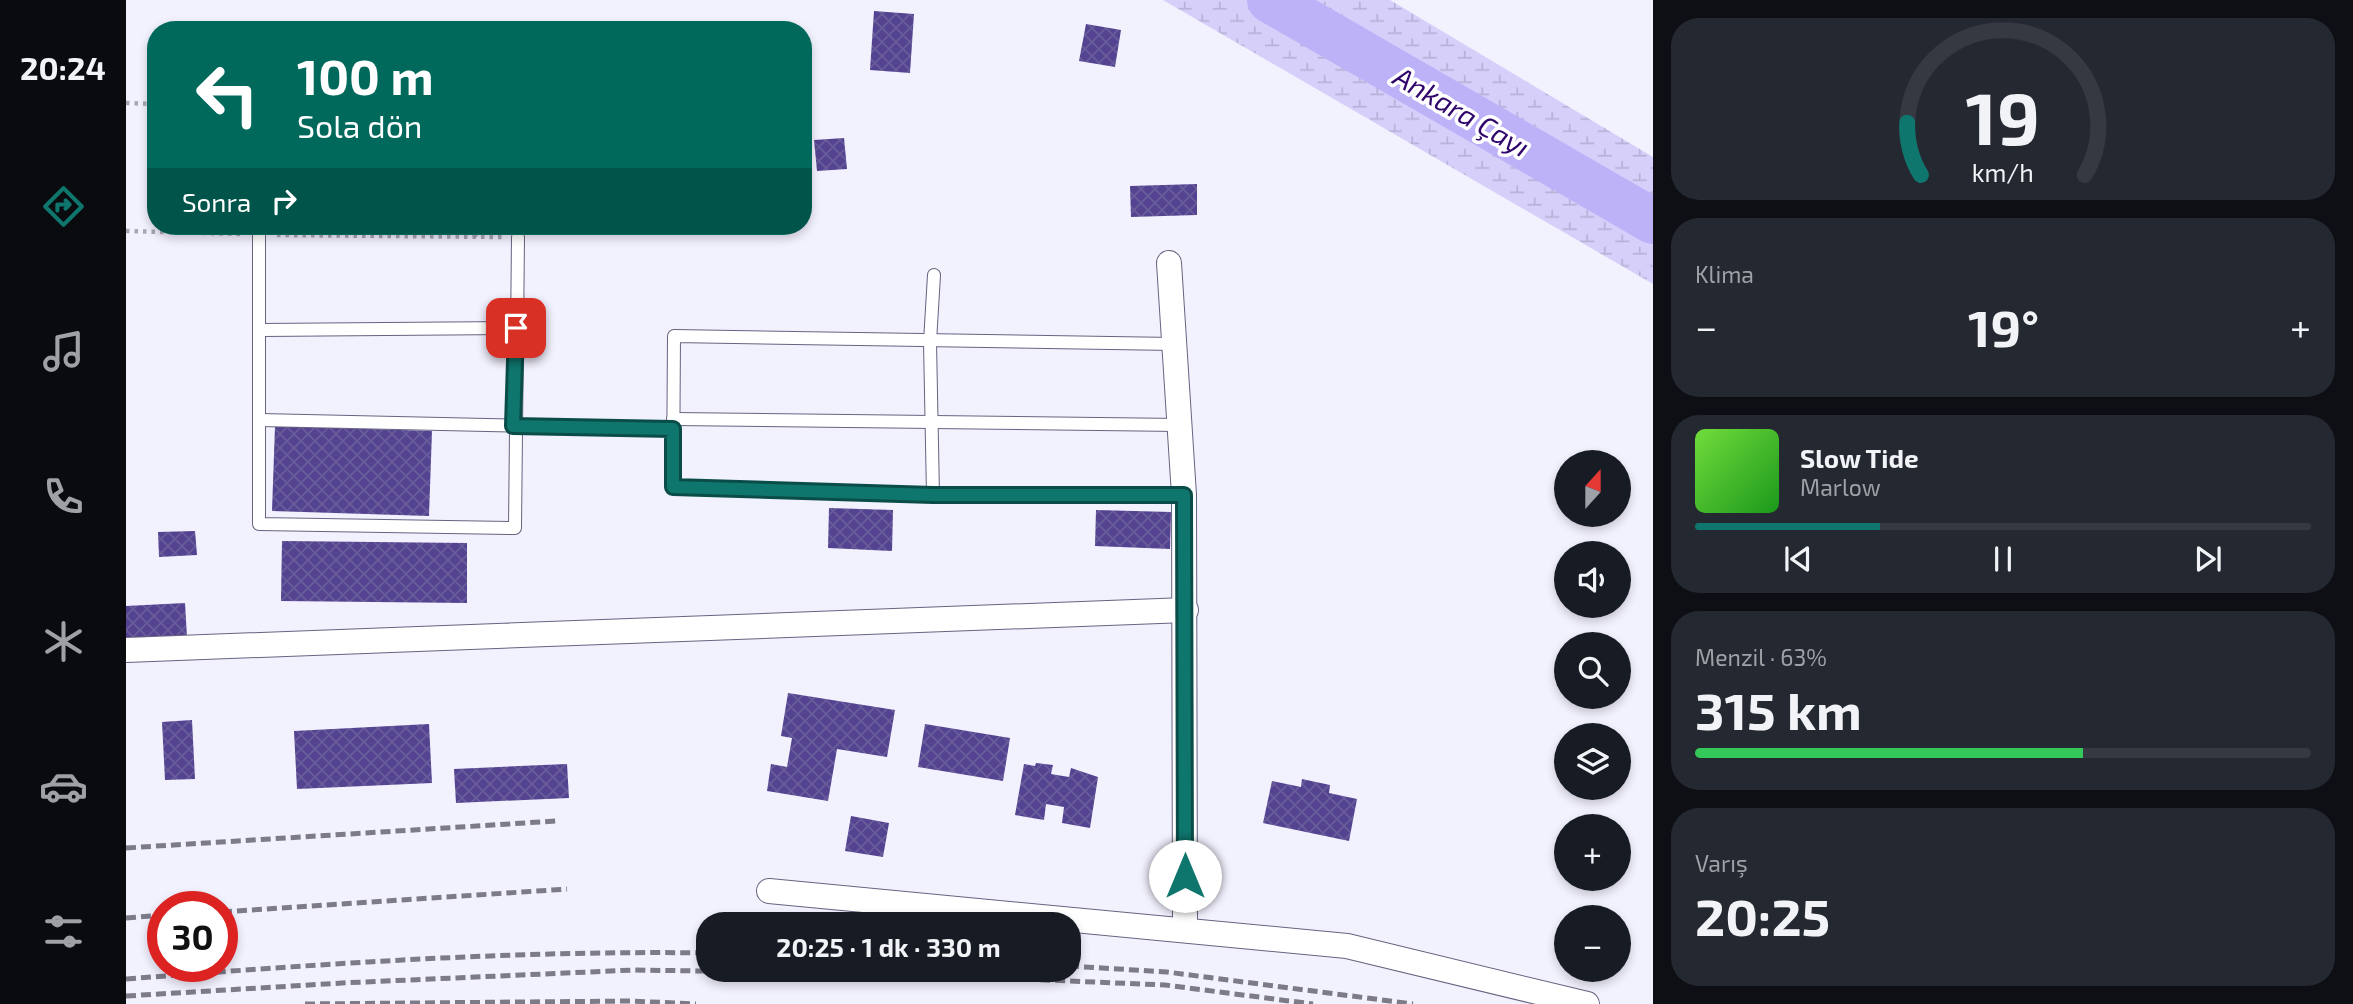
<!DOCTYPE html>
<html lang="tr">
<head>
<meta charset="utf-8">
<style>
  :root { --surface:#171b24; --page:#242831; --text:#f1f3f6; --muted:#9ea1a6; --line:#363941; --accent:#0f766e }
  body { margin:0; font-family:"Exo 2",sans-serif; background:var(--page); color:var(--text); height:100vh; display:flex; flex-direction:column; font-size:26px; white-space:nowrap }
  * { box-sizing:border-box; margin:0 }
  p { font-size:23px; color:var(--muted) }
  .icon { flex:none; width:38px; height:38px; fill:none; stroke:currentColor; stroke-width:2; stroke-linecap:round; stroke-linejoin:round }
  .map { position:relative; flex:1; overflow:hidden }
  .sheet { display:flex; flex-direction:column; gap:18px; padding:18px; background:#0d0f14; width:700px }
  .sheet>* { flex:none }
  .banner { position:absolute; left:21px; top:21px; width:665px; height:214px; border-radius:28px; box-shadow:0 4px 10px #0003; background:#00695c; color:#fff; overflow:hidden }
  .needle { width:46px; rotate:21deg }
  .tools { position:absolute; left:1428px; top:450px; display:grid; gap:14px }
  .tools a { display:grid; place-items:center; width:77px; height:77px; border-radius:50%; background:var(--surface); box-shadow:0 4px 10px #0003; font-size:35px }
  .speed { position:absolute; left:21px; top:891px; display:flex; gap:14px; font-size:35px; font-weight:700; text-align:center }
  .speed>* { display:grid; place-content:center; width:91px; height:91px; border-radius:50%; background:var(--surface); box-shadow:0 4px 10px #0003; line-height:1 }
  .speed .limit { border:10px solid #d22; background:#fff; color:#111 }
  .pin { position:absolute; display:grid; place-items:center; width:60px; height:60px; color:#fff; margin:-30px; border-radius:14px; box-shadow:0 4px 10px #0006 }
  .me { position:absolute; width:77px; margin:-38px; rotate:0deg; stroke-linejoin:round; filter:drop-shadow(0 0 5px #0008) }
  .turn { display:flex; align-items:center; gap:24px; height:147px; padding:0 35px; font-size:32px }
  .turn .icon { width:91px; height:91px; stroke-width:2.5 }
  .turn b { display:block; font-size:49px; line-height:60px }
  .then { display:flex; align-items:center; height:66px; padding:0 35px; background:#0003; gap:14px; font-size:26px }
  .big { font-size:52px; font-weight:700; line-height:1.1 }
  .sheet .widget { flex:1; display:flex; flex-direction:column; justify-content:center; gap:10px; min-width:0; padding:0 24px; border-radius:28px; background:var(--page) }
  .sheet .dial { align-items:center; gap:0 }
  .dial svg { height:182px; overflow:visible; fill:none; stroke:var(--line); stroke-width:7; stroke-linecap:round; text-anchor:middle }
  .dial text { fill:var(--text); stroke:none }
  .song { display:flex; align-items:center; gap:21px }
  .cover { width:84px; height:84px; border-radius:10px; background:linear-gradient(135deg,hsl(100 70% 55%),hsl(120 70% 35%)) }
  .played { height:7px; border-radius:4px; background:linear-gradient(90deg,var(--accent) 30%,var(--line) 30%) }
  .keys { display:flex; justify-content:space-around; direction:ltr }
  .heat { display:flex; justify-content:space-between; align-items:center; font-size:38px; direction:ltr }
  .charge { height:10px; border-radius:5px; background:linear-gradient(90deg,#34c759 63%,var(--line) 0) }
  .trip { position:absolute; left:570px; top:912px; width:385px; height:70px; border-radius:28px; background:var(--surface); box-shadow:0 4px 10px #0003; font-weight:700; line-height:70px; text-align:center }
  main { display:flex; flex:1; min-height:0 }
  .tabs { display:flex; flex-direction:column; width:126px; justify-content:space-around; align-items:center; background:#090b0e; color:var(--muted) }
  .tabs .icon { width:49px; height:49px }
  .tabs .active { color:var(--accent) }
  .tabs b { font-size:32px; color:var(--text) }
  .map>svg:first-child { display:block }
  .wetland { fill:url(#wetland-marsh) }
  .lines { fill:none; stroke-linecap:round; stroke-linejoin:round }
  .river { stroke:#bdb2f8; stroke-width:46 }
  .building { fill:url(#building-cross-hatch) }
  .service-casing { stroke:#676380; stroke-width:14 }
  .minor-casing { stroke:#676380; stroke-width:26 }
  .path { stroke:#a8a7b4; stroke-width:4.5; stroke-dasharray:3.5 5; stroke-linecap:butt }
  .service { stroke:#fff; stroke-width:12 }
  .minor { stroke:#fff; stroke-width:24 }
  .rail { stroke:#7d7b88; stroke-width:5; stroke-dasharray:10 5; stroke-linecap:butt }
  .route-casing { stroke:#0a4d48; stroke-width:18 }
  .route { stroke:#0f766e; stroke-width:12 }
  .labels { text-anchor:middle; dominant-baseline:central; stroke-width:7; stroke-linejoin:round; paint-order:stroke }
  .water-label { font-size:28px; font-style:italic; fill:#2f056c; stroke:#fff }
</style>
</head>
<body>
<main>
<nav class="tabs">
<b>20:24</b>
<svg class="icon active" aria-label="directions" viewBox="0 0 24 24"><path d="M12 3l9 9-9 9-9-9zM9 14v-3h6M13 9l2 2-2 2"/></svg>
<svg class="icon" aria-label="music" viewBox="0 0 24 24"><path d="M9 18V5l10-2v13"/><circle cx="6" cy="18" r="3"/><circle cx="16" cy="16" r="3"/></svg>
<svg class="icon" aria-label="phone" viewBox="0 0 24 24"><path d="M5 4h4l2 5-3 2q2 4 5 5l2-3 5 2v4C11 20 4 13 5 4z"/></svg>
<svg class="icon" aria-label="climate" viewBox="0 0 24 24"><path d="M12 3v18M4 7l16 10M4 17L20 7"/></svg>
<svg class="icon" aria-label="car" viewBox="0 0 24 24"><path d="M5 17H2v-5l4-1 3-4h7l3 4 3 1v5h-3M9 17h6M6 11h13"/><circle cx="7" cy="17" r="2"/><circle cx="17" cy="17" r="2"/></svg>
<svg class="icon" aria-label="filters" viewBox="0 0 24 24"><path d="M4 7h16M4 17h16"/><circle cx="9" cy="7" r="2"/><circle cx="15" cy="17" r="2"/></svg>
</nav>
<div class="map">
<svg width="1527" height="1004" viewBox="0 0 1527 1004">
  <defs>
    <pattern id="wetland-marsh" width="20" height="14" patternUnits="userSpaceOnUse" patternTransform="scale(1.75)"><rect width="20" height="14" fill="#d5cffa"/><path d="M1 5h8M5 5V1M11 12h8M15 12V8" fill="none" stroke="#b7b2d7"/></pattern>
    <pattern id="building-cross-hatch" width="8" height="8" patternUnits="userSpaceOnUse" patternTransform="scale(1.75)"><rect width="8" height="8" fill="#544390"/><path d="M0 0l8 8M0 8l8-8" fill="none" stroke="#695c9a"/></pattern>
  </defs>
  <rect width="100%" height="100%" fill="#f2f1fe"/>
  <path class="wetland" d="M1037 0H1264L1527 157V284Z"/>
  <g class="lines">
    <path class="river" d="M1144 0 1527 221"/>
  </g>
  <g class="building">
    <path d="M748 11 788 14 784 73 744 70Z"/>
    <path d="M960 24 995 30 989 67 953 61Z"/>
    <path d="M718 138 721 169 691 171 688 140Z"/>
    <path d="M1071 184V215L1005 217 1004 186Z"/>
    <path d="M149 426 306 431 303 516 146 511Z"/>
    <path d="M703 508 767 510 766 551 702 548Z"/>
    <path d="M970 510 1045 512 1044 549 969 546Z"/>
    <path d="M69 531 71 555 33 557 32 532Z"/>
    <path d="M156 541 341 543V603L155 601Z"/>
    <path d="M59 603 61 637 0 640V606Z"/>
    <path d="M662 693 769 710 761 757 711 749 702 801 641 791 645 764 661 767 666 738 655 736Z"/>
    <path d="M66 720 69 779 39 780 36 722Z"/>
    <path d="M303 724 306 783 171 789 168 731Z"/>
    <path d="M799 724 884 738 877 781 792 767Z"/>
    <path d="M910 763 927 765 925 774 943 777 945 768 972 777 964 828 936 823 938 807 920 804 918 820 889 815 898 764 909 766Z"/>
    <path d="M441 764 443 798 330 803 328 769Z"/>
    <path d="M1176 779 1204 785 1203 793 1231 799 1223 841 1137 823 1146 781 1175 787Z"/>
    <path d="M725 816 763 823 757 857 719 851Z"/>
  </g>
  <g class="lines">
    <g class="service-casing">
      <g id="service">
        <path d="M133 235V524L389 528 392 237"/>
        <path d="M135 330 390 328"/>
        <path d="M1048 344 548 336 547 487 807 495H1058"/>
        <path d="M547 419 1054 425"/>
        <path d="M134 420 547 429"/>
        <path d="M807 495 804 342 808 275"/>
      </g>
    </g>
    <g class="minor-casing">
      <g id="minor">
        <path d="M1043 263 1058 495 1059 929"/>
        <path d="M0 650 1060 610"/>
        <path d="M643 891 1221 946 1461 1004"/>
      </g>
    </g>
    <g class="path">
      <path d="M0 103 30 104"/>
      <path d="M0 231 118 234"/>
      <path d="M151 235 377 237"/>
      <path d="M349 237V226"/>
    </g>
    <use href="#service" class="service"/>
    <use href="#minor" class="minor"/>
    <g class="rail">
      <path d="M0 848 430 821"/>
      <path d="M96 912 441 889"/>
      <path d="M0 918 37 915"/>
      <path d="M943 966 1041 972 1287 1004"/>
      <path d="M0 979C194 964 388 950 583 953"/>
      <path d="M0 996 216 983 508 970 778 974 1039 985 1187 1004"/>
      <path d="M179 1004 505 1001 570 1004"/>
    </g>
  </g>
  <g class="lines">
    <g class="route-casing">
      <path id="route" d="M390 328 387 426 547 429V487L807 495H1058L1059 876"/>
    </g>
    <use href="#route" class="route"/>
  </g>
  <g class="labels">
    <g class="water-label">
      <text transform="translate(1336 111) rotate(30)">Ankara Çayı</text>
    </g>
  </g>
</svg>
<div class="tools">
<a><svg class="needle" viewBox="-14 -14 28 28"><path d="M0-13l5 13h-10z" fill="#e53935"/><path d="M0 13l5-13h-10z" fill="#9ea1a6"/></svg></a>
<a><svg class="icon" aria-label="sound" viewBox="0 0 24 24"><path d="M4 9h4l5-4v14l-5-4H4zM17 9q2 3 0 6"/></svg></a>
<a><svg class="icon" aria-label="search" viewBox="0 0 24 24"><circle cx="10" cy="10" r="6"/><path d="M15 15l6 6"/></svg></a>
<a><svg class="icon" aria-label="layers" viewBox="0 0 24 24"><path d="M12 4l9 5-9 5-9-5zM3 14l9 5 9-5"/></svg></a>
<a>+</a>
<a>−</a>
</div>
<div class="speed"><div class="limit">30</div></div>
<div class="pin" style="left:390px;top:328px;background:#d93025"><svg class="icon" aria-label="arrive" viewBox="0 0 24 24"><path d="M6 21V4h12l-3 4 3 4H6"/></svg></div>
<svg class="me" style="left:1059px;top:876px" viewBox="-20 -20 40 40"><circle r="19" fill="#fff"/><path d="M0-13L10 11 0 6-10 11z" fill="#0f766e"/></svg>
<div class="trip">20:25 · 1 dk · 330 m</div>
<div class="banner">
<div class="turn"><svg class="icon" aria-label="left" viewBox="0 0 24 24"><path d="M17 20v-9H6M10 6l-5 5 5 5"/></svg><div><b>100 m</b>Sola dön</div></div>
<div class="then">Sonra<svg class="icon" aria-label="right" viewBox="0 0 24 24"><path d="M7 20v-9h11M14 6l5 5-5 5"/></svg></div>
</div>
</div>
<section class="sheet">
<div class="widget dial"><svg viewBox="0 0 100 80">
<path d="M14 69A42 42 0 1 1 86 69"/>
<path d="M14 69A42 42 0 0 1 8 46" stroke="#0f766e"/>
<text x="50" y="56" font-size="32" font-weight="700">19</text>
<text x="50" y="72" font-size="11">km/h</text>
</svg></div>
<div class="widget"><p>Klima</p>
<div class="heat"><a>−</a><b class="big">19°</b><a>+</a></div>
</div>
<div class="widget">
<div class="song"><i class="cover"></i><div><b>Slow Tide</b><p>Marlow</p></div></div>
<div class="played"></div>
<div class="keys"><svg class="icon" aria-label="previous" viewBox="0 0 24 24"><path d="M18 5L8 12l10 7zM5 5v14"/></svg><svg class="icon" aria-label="pause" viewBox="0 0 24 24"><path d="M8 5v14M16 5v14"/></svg><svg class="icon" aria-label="next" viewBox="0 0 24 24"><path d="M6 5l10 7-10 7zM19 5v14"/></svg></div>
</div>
<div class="widget"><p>Menzil · 63%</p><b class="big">315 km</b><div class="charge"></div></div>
<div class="widget"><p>Varış</p><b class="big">20:25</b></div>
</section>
</main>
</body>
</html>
